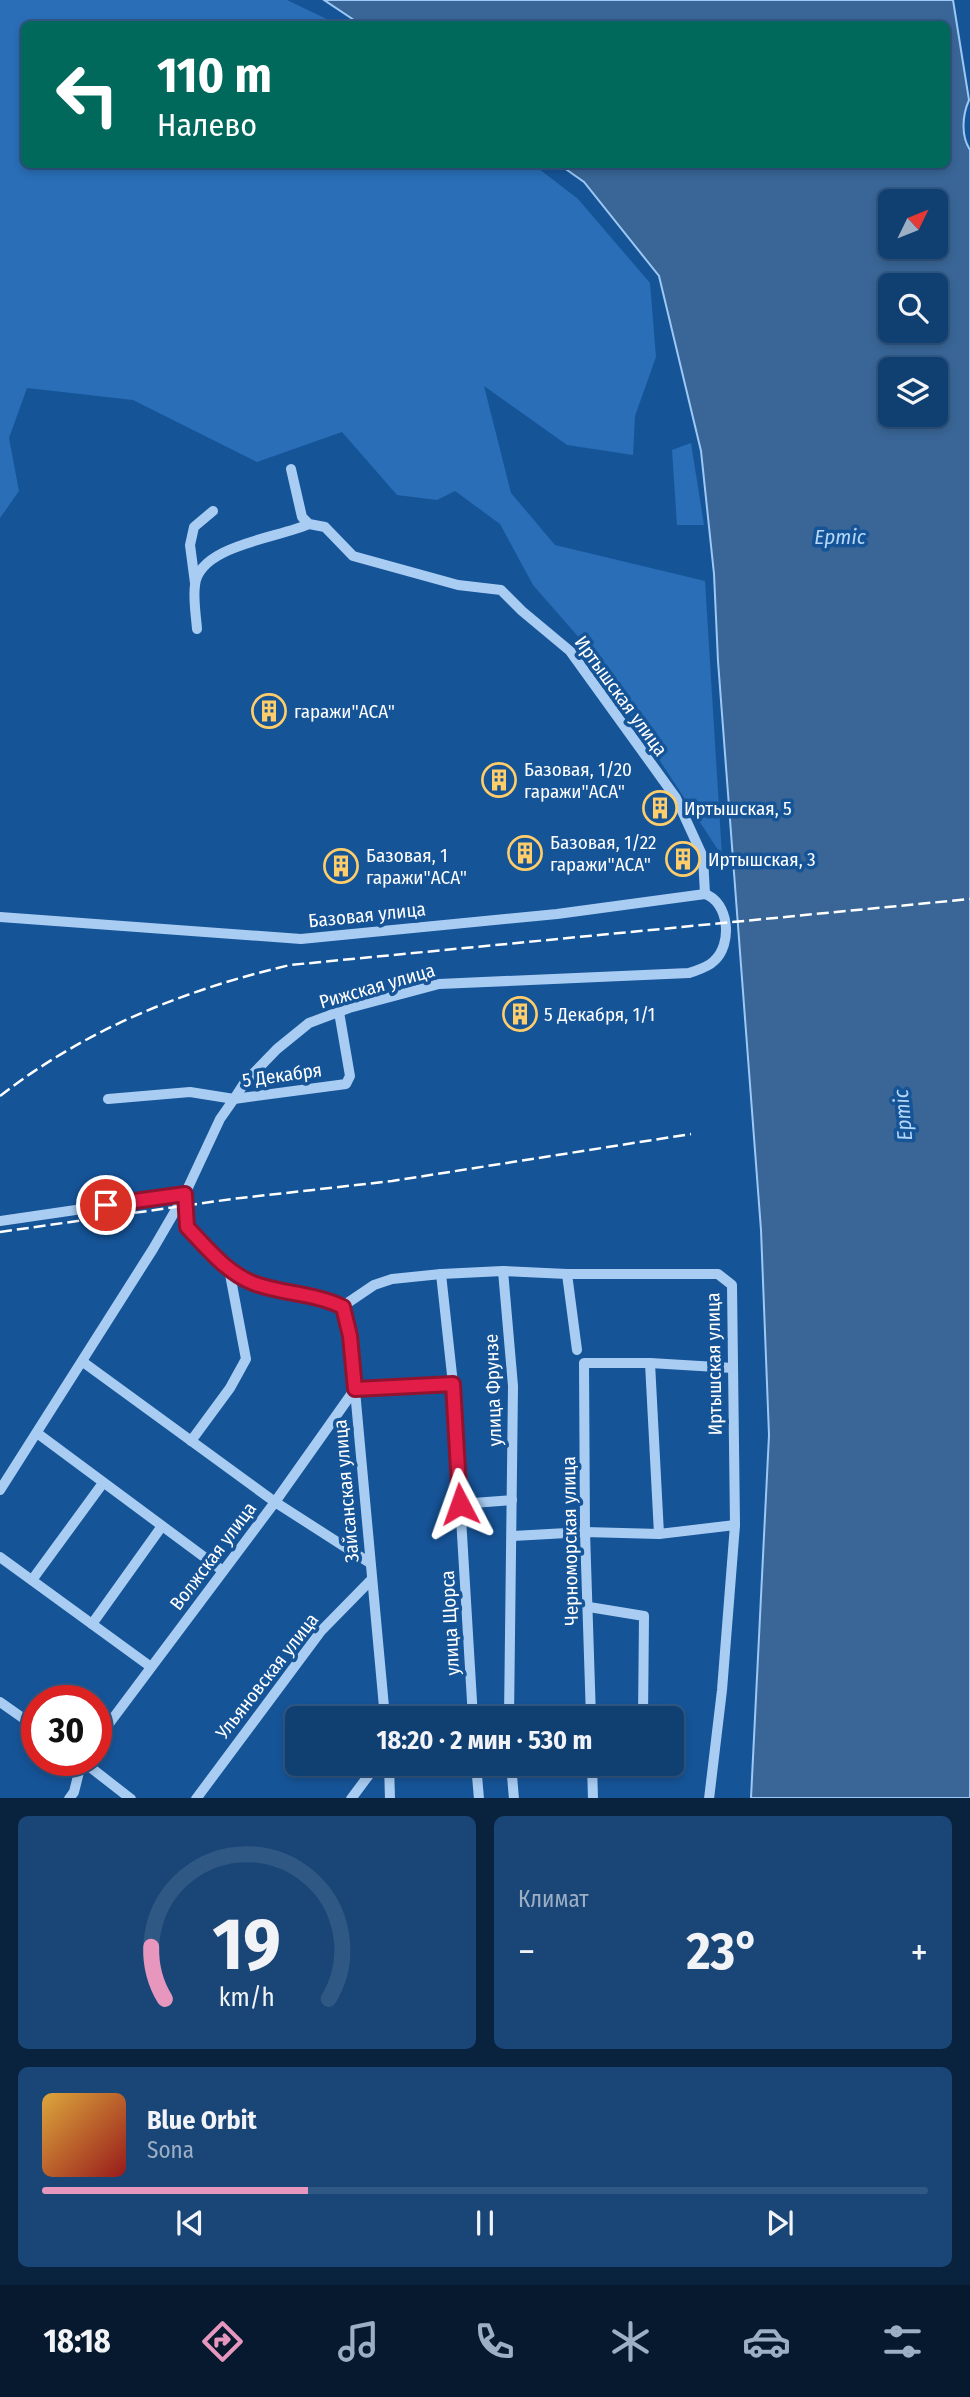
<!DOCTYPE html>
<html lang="ru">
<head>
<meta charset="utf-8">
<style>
  :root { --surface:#103f72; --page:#194677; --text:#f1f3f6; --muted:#9cafc4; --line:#305884; --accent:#e797bd }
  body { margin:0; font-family:"Fira Sans Condensed",sans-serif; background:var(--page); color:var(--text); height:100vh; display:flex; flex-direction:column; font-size:26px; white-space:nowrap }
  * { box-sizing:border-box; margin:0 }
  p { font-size:23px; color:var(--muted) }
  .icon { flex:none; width:38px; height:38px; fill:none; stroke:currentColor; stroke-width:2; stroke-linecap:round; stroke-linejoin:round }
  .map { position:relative; height:1798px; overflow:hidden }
  .drawer { display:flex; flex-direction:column; gap:18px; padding:18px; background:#09233f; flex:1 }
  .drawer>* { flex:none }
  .top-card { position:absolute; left:21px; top:21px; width:929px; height:147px; border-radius:10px; box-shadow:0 4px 10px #0003,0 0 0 2px var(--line); background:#00695c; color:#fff; overflow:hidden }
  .needle { width:46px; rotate:47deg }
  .controls { position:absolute; left:878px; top:189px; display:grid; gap:14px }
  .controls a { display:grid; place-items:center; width:70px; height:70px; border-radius:10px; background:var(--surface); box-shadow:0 4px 10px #0003,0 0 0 2px var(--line); font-size:35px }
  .speed { position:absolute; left:21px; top:1685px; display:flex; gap:14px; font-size:35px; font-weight:700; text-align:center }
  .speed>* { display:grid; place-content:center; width:91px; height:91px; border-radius:50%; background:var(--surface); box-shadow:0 4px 10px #0003,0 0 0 2px var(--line); line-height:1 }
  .speed .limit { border:10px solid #d22; background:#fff; color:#111 }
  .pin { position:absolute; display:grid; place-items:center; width:60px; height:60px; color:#fff; margin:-30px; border:4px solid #fff; border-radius:50%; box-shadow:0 2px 7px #0007 }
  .me { position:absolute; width:77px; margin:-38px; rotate:356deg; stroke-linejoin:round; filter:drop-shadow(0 0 5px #0008) }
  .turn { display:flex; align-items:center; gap:24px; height:147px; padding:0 21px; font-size:32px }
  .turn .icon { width:91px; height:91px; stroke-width:2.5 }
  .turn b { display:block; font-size:49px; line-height:60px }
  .big { font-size:52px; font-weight:700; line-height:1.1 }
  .drawer .widget { flex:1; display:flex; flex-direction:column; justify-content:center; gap:10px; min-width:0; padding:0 24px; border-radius:10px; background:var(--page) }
  .drawer .dial { align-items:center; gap:0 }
  .dial svg { height:182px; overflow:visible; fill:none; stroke:var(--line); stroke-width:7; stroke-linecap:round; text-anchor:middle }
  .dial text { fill:var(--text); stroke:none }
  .song { display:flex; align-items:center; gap:21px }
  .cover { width:84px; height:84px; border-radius:10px; background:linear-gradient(135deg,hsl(40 70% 55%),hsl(0 70% 35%)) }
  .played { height:7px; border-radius:4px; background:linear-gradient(90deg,var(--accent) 30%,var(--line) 30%) }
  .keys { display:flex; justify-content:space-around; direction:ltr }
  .heat { display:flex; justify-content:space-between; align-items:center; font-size:38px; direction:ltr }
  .drawer .tiles { flex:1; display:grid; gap:18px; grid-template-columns:1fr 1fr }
  .widget:last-child { grid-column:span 2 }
  .trip { position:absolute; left:285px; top:1706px; width:399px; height:70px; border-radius:10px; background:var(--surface); box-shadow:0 4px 10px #0003,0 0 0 2px var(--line); font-weight:700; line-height:70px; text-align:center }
  .tab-bar { display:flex; height:112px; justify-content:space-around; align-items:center; background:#06192e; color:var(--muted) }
  .tab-bar .icon { width:49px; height:49px }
  .tab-bar .selected { color:var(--accent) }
  .tab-bar b { font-size:32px; color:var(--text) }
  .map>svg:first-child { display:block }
  .green { fill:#296eb6 }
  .water { fill:#396697; stroke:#9bc8f5; stroke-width:2; fill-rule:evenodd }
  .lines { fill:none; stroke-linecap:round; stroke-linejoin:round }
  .minor { stroke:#a9cdf2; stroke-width:10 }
  .rail { stroke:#fff; stroke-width:2.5; stroke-dasharray:12 5; stroke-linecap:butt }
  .route-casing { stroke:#92132f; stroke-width:18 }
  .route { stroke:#e11d48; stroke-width:12 }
  .labels { text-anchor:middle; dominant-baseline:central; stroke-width:7; stroke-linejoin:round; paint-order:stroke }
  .street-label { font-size:19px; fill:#fff; stroke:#165498 }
  .poi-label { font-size:19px; fill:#fff; stroke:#165498; text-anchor:start }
  .water-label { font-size:21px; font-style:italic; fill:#b5d7f9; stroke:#165498 }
</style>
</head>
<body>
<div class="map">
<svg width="970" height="1799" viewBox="0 0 970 1799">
  <rect width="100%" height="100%" fill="#165498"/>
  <g class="green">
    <path d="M0 0H287L337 24H24V164L534 165 578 199 650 283 656 357 635 416 633 455 567 445 484 386 511 493 555 545 705 581 722 856 582 641 533 585 500 524 455 491 437 500 397 495 342 432 257 462 133 400 27 388 9 438 19 491 0 518Z"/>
    <path d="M691 443 704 525H677L672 450Z"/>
  </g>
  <path class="water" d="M324 0H953L969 100C962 116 961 136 970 150V1798H751L769 1435 761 1230 718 661 714 574 701 451 659 276 584 182 560 165 947 164V24H360ZM891 201H936V247H891ZM891 285H936V331H891ZM891 369H936V415H891Z"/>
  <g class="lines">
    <g class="minor">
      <path d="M291 469 302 517 309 524 325 527 353 556 458 585 501 590 522 611 570 651 676 798 703 857 705 894"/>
      <path d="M195 583 190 545 194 527 213 511"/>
      <path d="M197 629C196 615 193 599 195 585 199 545 279 538 309 524"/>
      <path d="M0 917 301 939 557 914 705 894C729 902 733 944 714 961 707 968 697 970 689 973L439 984 349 1008 309 1023 277 1049 245 1082 234 1099 220 1119 185 1194 153 1249 0 1490"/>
      <path d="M108 1099 190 1092 234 1099 346 1084 350 1076 339 1012"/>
      <path d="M0 1221 185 1194 187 1227C206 1248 226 1272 253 1283 282 1294 314 1293 343 1306L350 1336 385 1718"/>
      <path d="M503 1271 513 1386 509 1718"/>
      <path d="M441 1274 453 1384 473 1718"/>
      <path d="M567 1274 577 1350"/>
      <path d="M343 1306 374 1285 392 1279 441 1274 503 1271 567 1274H718L732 1285 735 1525 722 1690 709 1799"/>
      <path d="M83 1362 275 1502 370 1563"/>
      <path d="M650 1363 659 1534"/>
      <path d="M37 1433 223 1571"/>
      <path d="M191 1441 230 1388 246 1359 229 1269"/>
      <path d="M460 1504 512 1500"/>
      <path d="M513 1536 585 1532 659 1534 735 1525"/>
      <path d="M0 1557 151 1667"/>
      <path d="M32 1580 103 1483"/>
      <path d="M589 1607 644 1616 643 1718"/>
      <path d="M92 1624 162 1526"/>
      <path d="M0 1702 37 1728"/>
      <path d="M591 1718 585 1532 584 1363H650L733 1368"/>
      <path d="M96 1741 275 1502 355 1389 453 1384"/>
      <path d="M81 1760 131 1799"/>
      <path d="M389 1764 390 1799"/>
      <path d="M476 1764 479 1799"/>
      <path d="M511 1764 514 1799"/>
      <path d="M592 1764 593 1799"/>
      <path d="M69 1799 74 1792 82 1760"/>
      <path d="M196 1799 321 1631 371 1580"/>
      <path d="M351 1799 377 1764"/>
    </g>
    <g class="rail">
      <path d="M0 1096C86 1029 184 990 290 965L970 899"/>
      <path d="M0 1232 232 1199 392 1181 691 1134"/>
    </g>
  </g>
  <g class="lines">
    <g class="route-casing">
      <path id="route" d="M106 1205 185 1194 187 1227C207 1248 226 1272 253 1283 282 1294 314 1293 343 1307L350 1336 355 1389 453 1384 460 1504"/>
    </g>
    <use href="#route" class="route"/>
  </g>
  <defs>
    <g id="building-ring" transform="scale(1.75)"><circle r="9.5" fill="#165498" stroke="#ffce6a" stroke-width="1.5"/><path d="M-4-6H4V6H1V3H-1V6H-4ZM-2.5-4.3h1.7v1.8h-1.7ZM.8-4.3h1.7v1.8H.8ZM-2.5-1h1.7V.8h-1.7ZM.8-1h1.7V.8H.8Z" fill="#ffce6a"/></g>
  </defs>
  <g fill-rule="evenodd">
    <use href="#building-ring" x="269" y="711"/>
    <use href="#building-ring" x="499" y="780"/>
    <use href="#building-ring" x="660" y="808"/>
    <use href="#building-ring" x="525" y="853"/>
    <use href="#building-ring" x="683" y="859"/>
    <use href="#building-ring" x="341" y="866"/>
    <use href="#building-ring" x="520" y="1014"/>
  </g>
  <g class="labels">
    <g class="street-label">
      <text transform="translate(621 696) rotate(54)">Иртышская улица</text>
      <text transform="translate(367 915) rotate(-6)">Базовая улица</text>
      <text transform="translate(377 986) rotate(-16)">Рижская улица</text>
      <text transform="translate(282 1075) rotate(-8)">5 Декабря</text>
      <text transform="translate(714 1364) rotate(-91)">Иртышская улица</text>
      <text transform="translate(493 1390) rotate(-92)">улица Фрунзе</text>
      <text transform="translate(346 1491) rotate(-95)">Зайсанская улица</text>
      <text transform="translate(570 1541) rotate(-91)">Черноморская улица</text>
      <text transform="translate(213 1556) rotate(-53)">Волжская улица</text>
      <text transform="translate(450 1623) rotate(-93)">улица Щорса</text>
      <text transform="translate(267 1676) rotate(-52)">Ульяновская улица</text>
    </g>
    <g class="poi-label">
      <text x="294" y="711">гаражи"ACА"</text>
      <text x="524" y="769">Базовая, 1/20<tspan x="524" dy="22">гаражи"ACА"</tspan></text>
      <text x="684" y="808">Иртышская, 5</text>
      <text x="550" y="842">Базовая, 1/22<tspan x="550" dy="22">гаражи"ACА"</tspan></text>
      <text x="366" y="855">Базовая, 1<tspan x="366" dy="22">гаражи"ACА"</tspan></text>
      <text x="708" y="859">Иртышская, 3</text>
      <text x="544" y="1014">5 Декабря, 1/1</text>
    </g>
    <g class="water-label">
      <text x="840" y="537">Ертіс</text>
      <text transform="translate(903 1115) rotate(-95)">Ертіс</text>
    </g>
  </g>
</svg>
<div class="controls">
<a><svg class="needle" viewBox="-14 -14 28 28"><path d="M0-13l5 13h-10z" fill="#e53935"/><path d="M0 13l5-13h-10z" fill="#9cafc4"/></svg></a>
<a><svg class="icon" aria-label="search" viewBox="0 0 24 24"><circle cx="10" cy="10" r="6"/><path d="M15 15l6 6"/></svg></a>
<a><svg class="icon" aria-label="layers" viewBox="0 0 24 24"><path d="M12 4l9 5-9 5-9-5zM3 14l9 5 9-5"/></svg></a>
</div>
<div class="speed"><div class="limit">30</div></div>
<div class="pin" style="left:106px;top:1205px;background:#d93025"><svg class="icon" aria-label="arrive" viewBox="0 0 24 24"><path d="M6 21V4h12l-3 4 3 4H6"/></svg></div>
<svg class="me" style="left:460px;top:1504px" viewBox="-20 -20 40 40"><path d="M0-17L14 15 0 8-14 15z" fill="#e11d48" stroke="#fff" stroke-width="4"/></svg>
<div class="trip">18:20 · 2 мин · 530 m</div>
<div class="top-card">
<div class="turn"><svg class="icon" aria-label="left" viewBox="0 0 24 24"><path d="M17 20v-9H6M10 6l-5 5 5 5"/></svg><div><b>110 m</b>Налево</div></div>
</div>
</div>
<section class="drawer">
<div class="tiles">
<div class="widget dial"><svg viewBox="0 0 100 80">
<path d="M14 69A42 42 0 1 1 86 69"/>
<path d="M14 69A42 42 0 0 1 8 46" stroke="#e797bd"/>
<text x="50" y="56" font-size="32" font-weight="700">19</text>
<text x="50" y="72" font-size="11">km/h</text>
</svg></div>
<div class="widget"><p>Климат</p>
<div class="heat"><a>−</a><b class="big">23°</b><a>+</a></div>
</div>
<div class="widget">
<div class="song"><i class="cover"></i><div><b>Blue Orbit</b><p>Sona</p></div></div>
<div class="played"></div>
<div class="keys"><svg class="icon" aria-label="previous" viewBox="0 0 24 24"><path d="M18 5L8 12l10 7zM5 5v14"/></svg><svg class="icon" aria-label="pause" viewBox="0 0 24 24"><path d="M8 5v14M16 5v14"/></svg><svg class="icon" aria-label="next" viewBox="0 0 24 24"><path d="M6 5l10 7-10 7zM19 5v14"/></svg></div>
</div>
</div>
</section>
<nav class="tab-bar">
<b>18:18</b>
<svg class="icon selected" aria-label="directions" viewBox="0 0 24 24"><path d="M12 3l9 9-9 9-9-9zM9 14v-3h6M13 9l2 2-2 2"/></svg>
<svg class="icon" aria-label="music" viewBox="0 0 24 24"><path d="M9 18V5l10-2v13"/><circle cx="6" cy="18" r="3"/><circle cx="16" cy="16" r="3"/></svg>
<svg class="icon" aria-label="phone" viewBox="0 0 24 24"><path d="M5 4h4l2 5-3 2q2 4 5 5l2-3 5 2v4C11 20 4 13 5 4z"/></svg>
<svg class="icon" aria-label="climate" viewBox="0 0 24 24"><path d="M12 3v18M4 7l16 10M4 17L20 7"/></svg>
<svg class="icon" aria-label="car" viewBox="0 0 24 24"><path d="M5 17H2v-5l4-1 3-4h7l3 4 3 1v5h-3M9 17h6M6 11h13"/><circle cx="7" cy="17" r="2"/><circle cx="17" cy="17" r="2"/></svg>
<svg class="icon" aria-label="filters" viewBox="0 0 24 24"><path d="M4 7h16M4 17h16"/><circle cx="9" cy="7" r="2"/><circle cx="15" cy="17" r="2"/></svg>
</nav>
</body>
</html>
